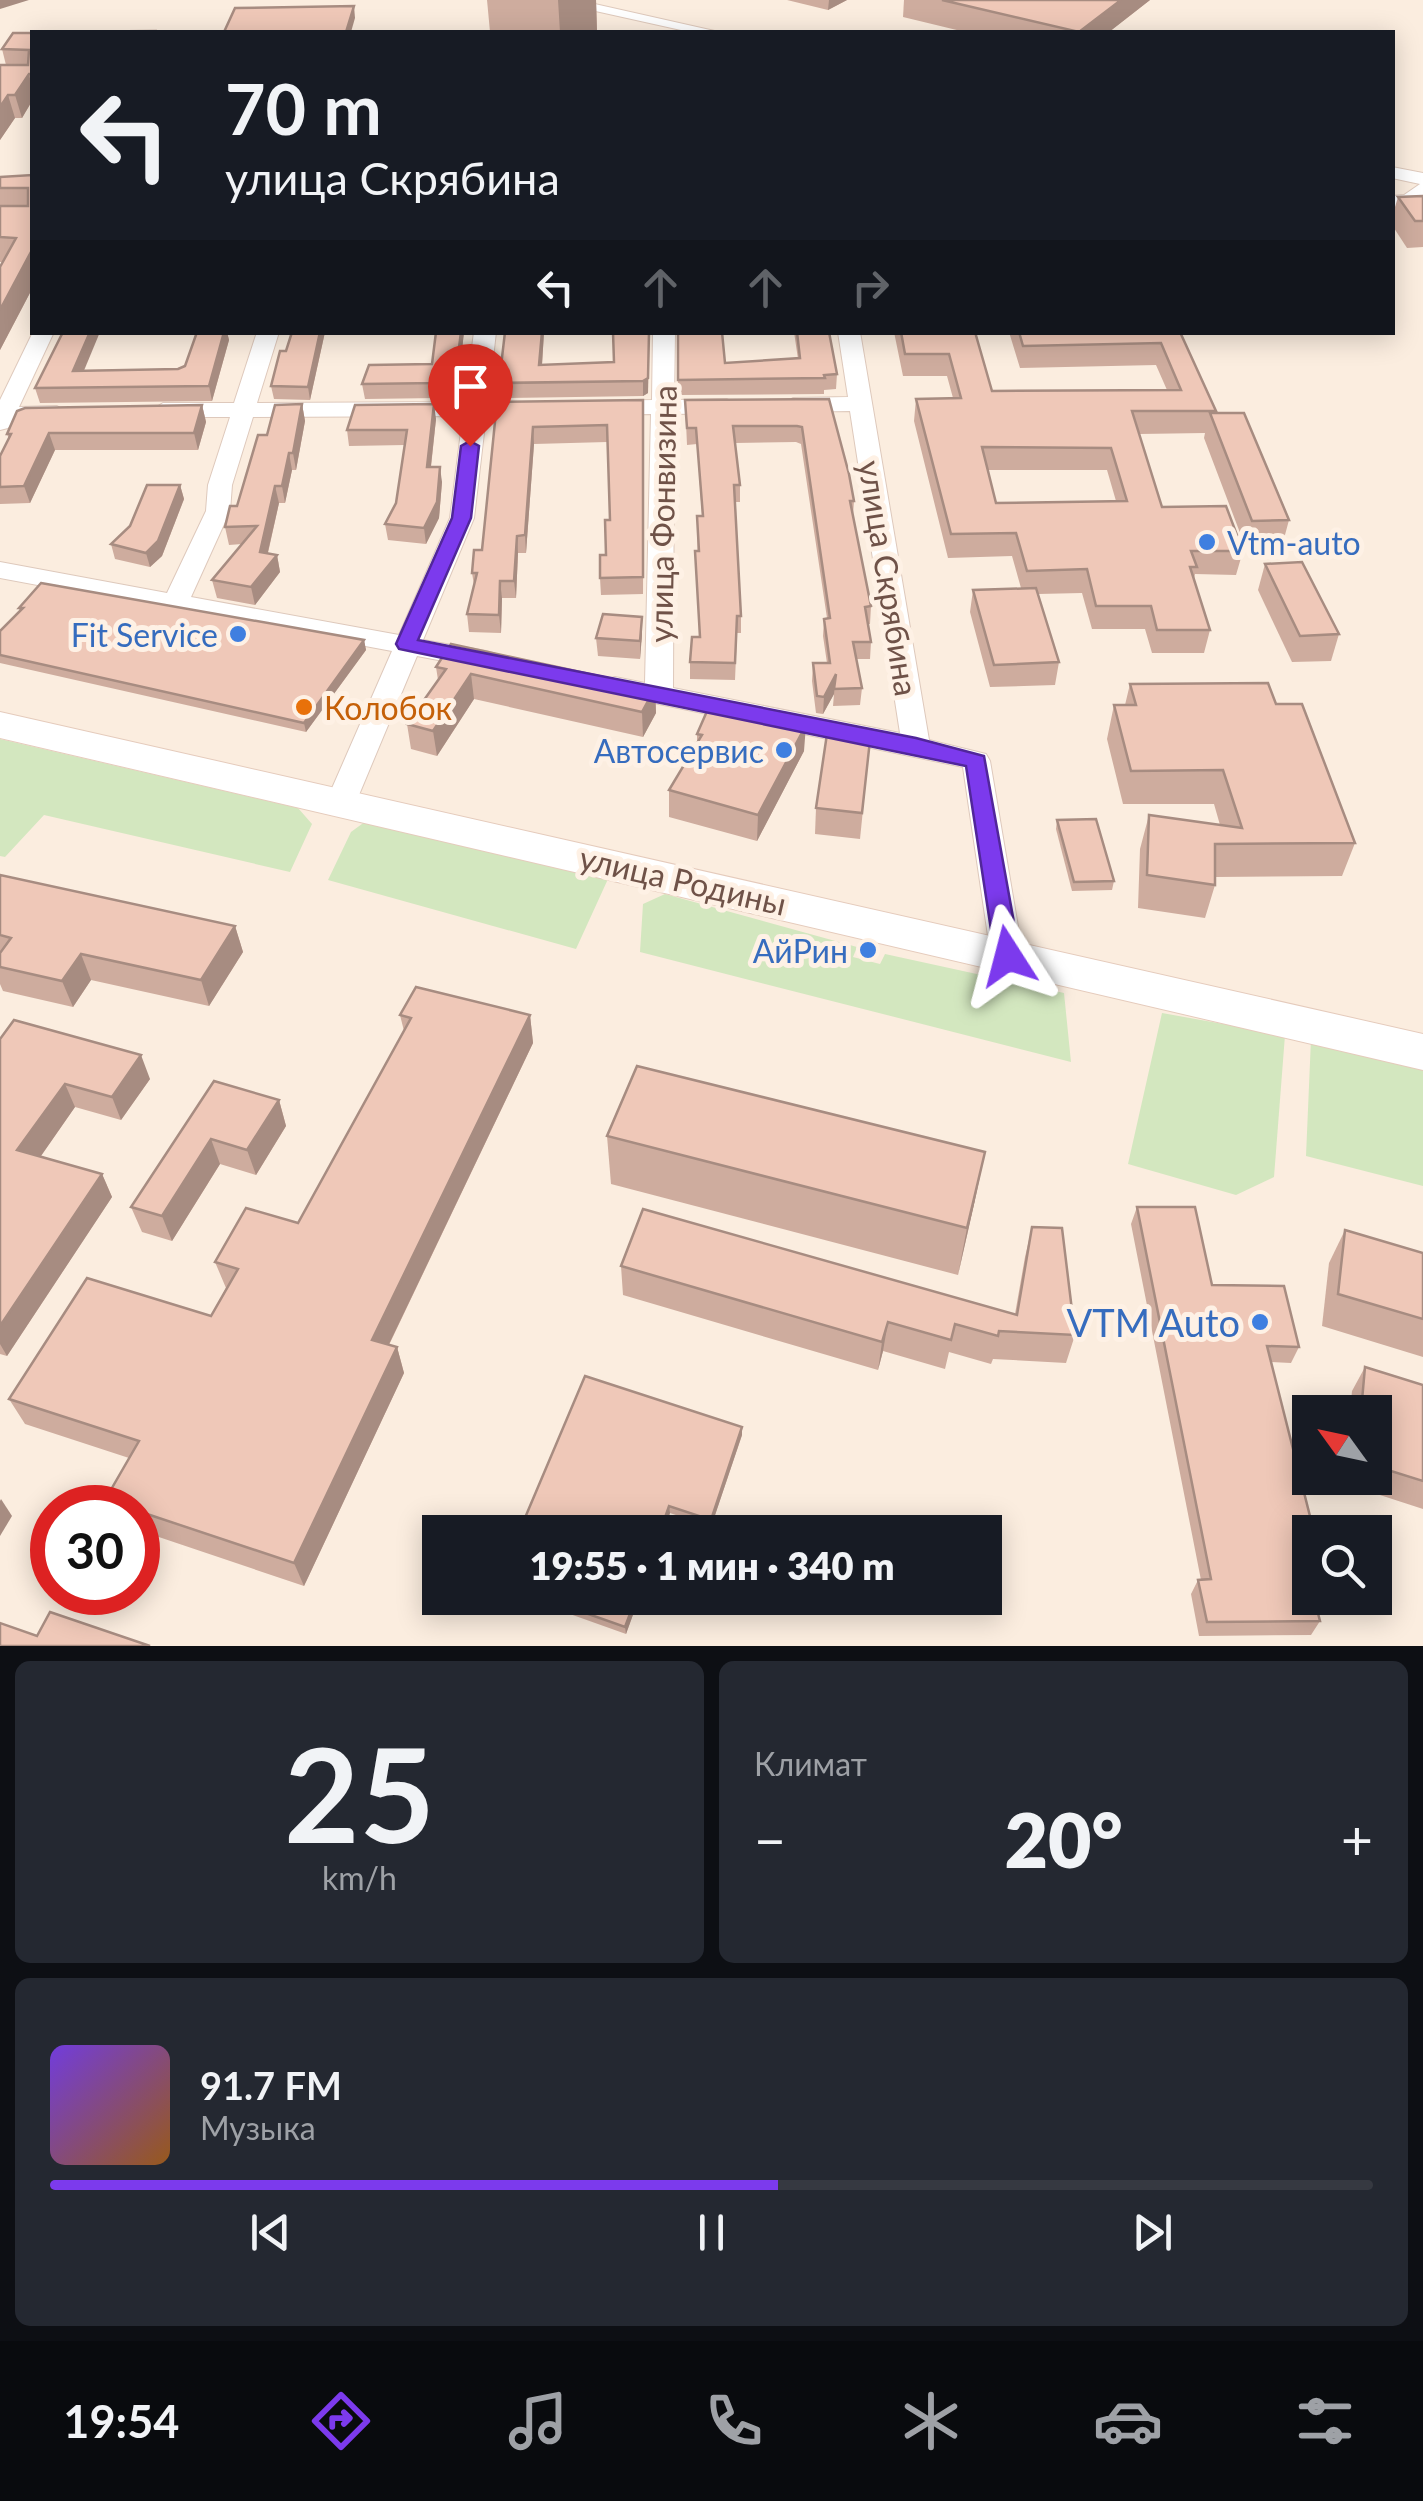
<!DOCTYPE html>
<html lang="ru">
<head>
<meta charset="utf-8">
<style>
  :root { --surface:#171b24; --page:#242831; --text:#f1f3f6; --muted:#9ea1a6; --line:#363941; --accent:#7c3aed }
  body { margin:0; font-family:Lato,sans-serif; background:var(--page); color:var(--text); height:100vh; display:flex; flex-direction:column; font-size:38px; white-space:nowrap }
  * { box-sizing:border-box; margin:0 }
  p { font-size:32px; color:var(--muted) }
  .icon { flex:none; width:55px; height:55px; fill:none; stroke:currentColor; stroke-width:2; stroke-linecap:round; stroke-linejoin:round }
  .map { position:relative; height:1646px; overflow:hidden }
  .side { display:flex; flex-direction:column; gap:15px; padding:15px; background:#0d0f14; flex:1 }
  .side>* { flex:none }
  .hud { position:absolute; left:30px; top:30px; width:1365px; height:305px; border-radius:0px; box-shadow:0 5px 25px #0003; background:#171b24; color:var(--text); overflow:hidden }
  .needle { width:65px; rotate:303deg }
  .tools { position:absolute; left:1292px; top:1395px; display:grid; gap:20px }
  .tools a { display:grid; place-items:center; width:100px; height:100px; border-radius:0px; background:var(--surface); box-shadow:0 5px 25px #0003; font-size:50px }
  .speed { position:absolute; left:30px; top:1485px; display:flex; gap:20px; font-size:50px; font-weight:700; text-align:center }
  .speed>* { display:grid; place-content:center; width:130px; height:130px; border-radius:50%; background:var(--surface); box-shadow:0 5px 25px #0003; line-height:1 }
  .speed .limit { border:15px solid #d22; background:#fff; color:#111 }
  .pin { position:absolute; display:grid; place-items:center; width:85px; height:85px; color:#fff; margin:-102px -42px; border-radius:50% 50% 50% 0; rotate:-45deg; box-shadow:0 0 10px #0007 }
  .pin .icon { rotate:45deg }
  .me { position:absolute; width:110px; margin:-55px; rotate:351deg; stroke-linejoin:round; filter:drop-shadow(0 0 8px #0008) }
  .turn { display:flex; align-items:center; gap:35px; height:210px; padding:0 30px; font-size:45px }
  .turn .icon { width:130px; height:130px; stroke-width:2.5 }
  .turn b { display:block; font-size:70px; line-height:85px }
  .lanes { display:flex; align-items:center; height:95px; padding:0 30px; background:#0003; justify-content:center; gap:50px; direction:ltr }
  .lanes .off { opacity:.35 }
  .big { font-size:75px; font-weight:800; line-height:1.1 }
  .side .tile { flex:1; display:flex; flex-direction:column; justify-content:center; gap:15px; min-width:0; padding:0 35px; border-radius:15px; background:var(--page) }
  .side .dial { align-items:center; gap:0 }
  .dial b { font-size:130px; line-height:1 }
  .song { display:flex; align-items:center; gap:30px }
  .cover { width:120px; height:120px; border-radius:15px; background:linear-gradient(135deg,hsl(260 70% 55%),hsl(30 70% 35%)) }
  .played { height:10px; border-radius:5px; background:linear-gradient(90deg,var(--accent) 55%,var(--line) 55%) }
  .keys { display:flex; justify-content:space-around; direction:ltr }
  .heat { display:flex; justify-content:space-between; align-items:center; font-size:55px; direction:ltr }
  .side .tiles { flex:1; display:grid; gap:15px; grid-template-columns:1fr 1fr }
  .tile:last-child { grid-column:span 2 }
  .trip { position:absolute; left:422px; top:1515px; width:580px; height:100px; border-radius:0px; background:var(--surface); box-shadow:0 5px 25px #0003; font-weight:800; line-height:100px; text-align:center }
  .dock { display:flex; height:160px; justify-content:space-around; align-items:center; background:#090b0e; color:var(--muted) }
  .dock .icon { width:70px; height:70px }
  .dock .current { color:var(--accent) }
  .dock b { font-size:45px; color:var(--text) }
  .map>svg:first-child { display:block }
  .green { fill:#d3e7bf }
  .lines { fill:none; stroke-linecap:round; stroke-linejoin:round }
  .street-casing { stroke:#dec9bc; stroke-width:2 }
  .secondary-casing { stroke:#e5cbbc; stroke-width:2 }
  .street { fill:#fff; fill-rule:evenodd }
  .secondary { fill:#fff; fill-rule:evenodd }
  .wall { fill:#ceac9e; fill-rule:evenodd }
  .shaded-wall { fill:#a78c81 }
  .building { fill:#efc8b8; stroke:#a78c81; stroke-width:2.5; fill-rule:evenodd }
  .route { fill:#7c3aed; stroke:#51269a; stroke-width:2.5 }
  .shop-dot { fill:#3f7fe0; stroke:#fef1e5; stroke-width:4 }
  .food-dot { fill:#e8710a; stroke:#fef1e5; stroke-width:4 }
  .labels { text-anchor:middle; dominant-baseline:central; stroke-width:10; stroke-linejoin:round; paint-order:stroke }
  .street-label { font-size:32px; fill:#6f5248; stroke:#fef1e5 }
  .shop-label { font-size:32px; fill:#366cbe; stroke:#fef1e5; text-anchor:end }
  .food-label { font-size:32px; fill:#c56008; stroke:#fef1e5; text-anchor:start }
  .near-shop-label { font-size:38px; fill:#366cbe; stroke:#fef1e5; text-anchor:end }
</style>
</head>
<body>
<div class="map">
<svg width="1423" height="1646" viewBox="0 0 1423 1646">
  <rect width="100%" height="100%" fill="#fbeddf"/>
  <g class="green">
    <path d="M0 739 298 808 312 824 290 872 44 815 5 857 0 856Z"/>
    <path d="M366 821 608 879 576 949 328 880 351 832Z"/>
    <path d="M665 894 857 947 853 957 880 964 885 954 1064 993 1071 1062 640 952 643 904Z"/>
    <path d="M1162 1013 1285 1035 1274 1177 1236 1195 1128 1164Z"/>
    <path d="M1311 1039 1423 1067V1186L1306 1156Z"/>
  </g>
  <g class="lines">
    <g class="street-casing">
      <g id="street">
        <path d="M546 0H577L719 32H690Z"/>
        <path d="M1392 167 1423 173V198L1416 204 1392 208V196L1404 195 1420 184 1392 178Z"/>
        <path d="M33 332H54L19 407 57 406 68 413 57 420 13 421 8 428 0 430V400Z"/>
        <path d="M257 332H279L257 403 465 402 474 332H496L488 402H537L548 409 537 416H486L474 518 423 640 486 651 496 654 500 660 496 666 486 669 417 656 356 802 351 809 341 812 331 809 326 802 392 651 0 578V562L167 593 206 511 208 485 230 417H163L152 410 163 403H234ZM463 416 450 518 399 635 191 597 230 511 232 485 253 417Z"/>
        <path d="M653 332H675L674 400 727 399 738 406 727 413 674 414 673 688 900 733 850 411 793 412 782 405 793 398 848 397 838 332H860L929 740 986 754 990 761 1023 956 1018 965 1007 968 996 965 991 956 963 767 615 695 605 692 601 686 605 680 615 677 645 683 651 414 603 415 592 408 603 401 652 400Z"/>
      </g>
    </g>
    <g class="secondary-casing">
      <path id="secondary" d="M0 712 1423 1034V1070L0 738Z"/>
    </g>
    <use href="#street" class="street"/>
    <use href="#secondary" class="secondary"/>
  </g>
  <g class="wall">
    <path d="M487 0H596L597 32H490Z"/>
    <path d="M787 0H847L828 10Z"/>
    <path d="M904 0H1150L1109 32H965L903 17Z"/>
    <path d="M32 33V101L22 118H15L0 140V65H6L2 49Z"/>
    <path d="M32 175V289L0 350V267L3 262H0V177Z"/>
    <path d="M1423 196V247L1407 248 1392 225V217L1398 197Z"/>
    <path d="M197 332H227L229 340 212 401 40 403 35 388 84 370 178 369 185 366Z"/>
    <path d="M292 332H325L310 400 274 399 271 386 286 351Z"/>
    <path d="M464 332 457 394 439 395 438 398 365 399 362 384 432 364Z"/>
    <path d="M544 332 542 365 614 362 649 332 648 393 643 396 500 398 499 383Z"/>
    <path d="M678 332 725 363 798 359 794 332H829L837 374 836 389 824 390V394L678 395Z"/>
    <path d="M894 332H975L992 391 1167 390 1156 365 1020 368 1009 332H1180L1216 411 1215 413 1289 520 1282 546H1245L1204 438 1205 433 1139 434 1162 507 1243 551 1236 575 1195 574 1194 579 1210 630 1204 653H1152L1145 629H1092L1082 593 1038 594 1059 662 1055 685 990 687 970 612 973 590 1021 588 1012 556 948 558 914 421 916 399 953 398 947 376H903ZM988 470H1107L1116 501 996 503Z"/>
    <path d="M829 399 854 501 853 515 871 606 870 624H868L871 642 870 659H856L862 688 860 705 833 706 834 694 823 714 816 713 812 681 813 663H827L823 636 824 619 827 618 801 444 796 442 735 443 740 485V502H735L741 616V633H737L735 680 690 679V662L699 637 697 516H702L697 444 687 445 685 400Z"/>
    <path d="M497 402 644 417 643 594 601 595 600 578 606 555 610 520 607 442 534 444 526 553H518L516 598H502L501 633 469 632 467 614 474 585 472 573 482 550Z"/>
    <path d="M302 404 305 421 296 470H292L285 503H279L268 553 277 555 280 572 255 605 217 598 212 580 242 544 229 545 225 527 237 506 267 435Z"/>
    <path d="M202 405 206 422 198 450H55L30 503 0 504V456L9 439 7 434Z"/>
    <path d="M436 419 431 467 442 482 439 518 426 544 388 540 385 524 396 503 405 445 349 446 347 430Z"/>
    <path d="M180 485 184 499 162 556 150 567 115 559 111 544Z"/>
    <path d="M1265 564 1339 634 1331 661 1292 662 1258 590Z"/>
    <path d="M19 608 364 640 366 650 306 732 0 663V631L20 612Z"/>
    <path d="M642 634 640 659 598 656 596 638Z"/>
    <path d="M436 667 655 688 656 713 643 737 474 699 437 756 411 749 407 724 438 680Z"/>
    <path d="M1130 684 1276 704 1355 843 1342 876 1215 877V885L1205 918 1138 908 1140 849 1149 815 1220 825 1214 804H1123L1107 739 1114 705H1125Z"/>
    <path d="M803 724 804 751 757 841 669 817V790L697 743V734Z"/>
    <path d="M871 731 860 839 815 834 816 808Z"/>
    <path d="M1057 820 1114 881 1112 890 1072 891 1056 829Z"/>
    <path d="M0 875 235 926 243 952 209 1006 91 980 73 1007 3 991 0 984Z"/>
    <path d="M400 1015H530L533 1043 389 1345 397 1347 404 1373 304 1586 138 1530V1508H110L105 1500 129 1458 25 1424 9 1399 211 1316 226 1288 215 1262 298 1223 404 1031Z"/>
    <path d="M0 1039 150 1079 121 1120 75 1107 41 1156 102 1174 112 1197 7 1356 0 1354Z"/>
    <path d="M214 1081 279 1100 286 1126 256 1175 220 1164 172 1241 142 1232 131 1207Z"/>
    <path d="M607 1136 975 1200 958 1275 611 1184Z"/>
    <path d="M1137 1207 1212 1285 1299 1347 1291 1363 1271 1362 1310 1532V1598L1320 1621 1311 1635 1199 1636 1191 1594 1198 1580H1201L1131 1224Z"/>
    <path d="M1032 1227 1075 1335 1066 1363 993 1359 991 1364 949 1352 945 1369 883 1351 878 1370 623 1295 621 1266 1015 1314 1025 1257Z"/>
    <path d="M1345 1230 1423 1253V1357L1322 1326 1329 1263Z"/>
    <path d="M1365 1367 1423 1385V1509L1343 1483V1478H1375V1412H1350L1352 1391Z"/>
    <path d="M742 1435 711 1527 670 1513 663 1532H519Z"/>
    <path d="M525 1598H639L626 1634Z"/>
  </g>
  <g class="shaded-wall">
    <path d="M0 0H29L0 9Z"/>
    <path d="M558 0H596L597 32H560Z"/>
    <path d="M829 0H847L828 10Z"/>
    <path d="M1121 0H1150L1109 32H1079Z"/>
    <path d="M354 6 355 18 351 32H346Z"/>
    <path d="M29 74 32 88V101L22 118 15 95Z"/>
    <path d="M8 95 15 118 0 140V107Z"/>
    <path d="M32 250V289L0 350V310Z"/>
    <path d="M90 332H100L78 385 73 371Z"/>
    <path d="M224 332H227L229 340 212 401 209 386Z"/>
    <path d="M320 332H325L310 400 308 387Z"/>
    <path d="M461 332H464L457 394 455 379Z"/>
    <path d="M542 332H544L541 380 539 365Z"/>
    <path d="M649 332 648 393 643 396V381Z"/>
    <path d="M302 404 305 421 296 470 293 453Z"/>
    <path d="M434 404 436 419 429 483 427 467Z"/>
    <path d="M202 405 206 422 198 450 194 433Z"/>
    <path d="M533 427 534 444 526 553 525 535Z"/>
    <path d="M49 433 55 450 30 503 24 486Z"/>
    <path d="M289 453 292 470 285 503 282 486Z"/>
    <path d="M440 467 442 482 439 518 426 544 424 528Z"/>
    <path d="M180 485 184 499 162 556 150 567 146 553Z"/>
    <path d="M275 486 279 503 264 569 260 552Z"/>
    <path d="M517 536 518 553 516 598 514 581Z"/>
    <path d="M277 555 280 572 255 605 251 587Z"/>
    <path d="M500 581 502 598 501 633 499 615Z"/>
    <path d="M642 617V634L640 659V641Z"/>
    <path d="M364 640 366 650 306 732 304 723Z"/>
    <path d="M471 674 474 699 437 756 433 731Z"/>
    <path d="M836 674 834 694 823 714 824 697Z"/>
    <path d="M655 688 656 713 643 737 642 712Z"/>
    <path d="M803 719V730L806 725 804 751 757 841 758 815Z"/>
    <path d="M235 926 243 952 209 1006 201 980Z"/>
    <path d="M81 954 91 980 73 1007 62 981Z"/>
    <path d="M530 1015 533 1043 379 1365 372 1340Z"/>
    <path d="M141 1055 150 1079 121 1120 112 1097Z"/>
    <path d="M65 1084 75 1107 29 1173 17 1150Z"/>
    <path d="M279 1100 286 1126 256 1175 247 1150Z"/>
    <path d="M211 1139 220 1164 172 1241 162 1216Z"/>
    <path d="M985 1152 975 1200 958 1275 967 1228Z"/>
    <path d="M102 1174 112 1197 7 1356 0 1344V1326Z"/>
    <path d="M888 1322 883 1351 878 1370 882 1342Z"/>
    <path d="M397 1347 404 1373 304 1586 294 1563Z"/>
    <path d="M742 1427V1435L711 1527V1520Z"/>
    <path d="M1 1499 12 1516 0 1536V1501Z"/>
    <path d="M669 1506 670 1513 663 1532H660Z"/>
    <path d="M636 1598H639L626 1634 625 1627Z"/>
  </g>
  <g class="building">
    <path d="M942 0H1121L1079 32Z"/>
    <path d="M354 6 346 32H224L235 8Z"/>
    <path d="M154 31 153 32H35Z"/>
    <path d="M13 33H32V74H29L15 95H8L0 107V65H28L29 50 2 49Z"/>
    <path d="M32 175V250L0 310V267L16 238 0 237V206H28V188H0V177Z"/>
    <path d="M1423 196V221H1415L1398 197Z"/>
    <path d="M63 332H90L73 371 178 369 185 366 197 332H224L209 386 35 388Z"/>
    <path d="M292 332H320L308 387 271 386 280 351H286Z"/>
    <path d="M436 332H461L455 379 437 380 436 383 362 384 369 365 432 364Z"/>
    <path d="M505 332H542L539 365 614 362 613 332H649L648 378 643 381 499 383Z"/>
    <path d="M678 332H722L725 363 800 358 797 332H829L837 374 824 375 825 378 678 380Z"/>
    <path d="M901 332H975L992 391 1181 390 1161 343 1023 346 1019 332H1180L1216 411H1132L1162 507 1226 506 1243 551H1191L1197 567H1190L1210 630H1157L1151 606H1096L1087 569 1027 571 1016 533 951 534 916 399 961 398 949 354H905ZM982 447 1111 448 1127 501 996 503Z"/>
    <path d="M829 399 849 474 854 501H850L871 606 865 607 871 642H853L862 688 834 689 836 674 824 697 817 696 813 663H830L824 619 830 618 802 427 797 426H733L740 485H734L741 616H737L735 663 690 662 692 637H700L695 551H699L697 516H703L696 428H687L685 400Z"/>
    <path d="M643 400V577L600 578V555H606L605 520H610L607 425 533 427 525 535 517 536 514 581H500L499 615 467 614 477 573H472L474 550H482L497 402Z"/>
    <path d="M302 404 293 453H289L282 486H275L260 552 277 555 251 587 212 580 257 526 225 527 230 506H237L258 435H267L275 405Z"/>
    <path d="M434 404 427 467H440L437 502 424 528 385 524 396 503 407 430H347L355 405Z"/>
    <path d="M202 405 194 433H49L24 486 0 487V456L11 434H7L17 411 25 408Z"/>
    <path d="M1210 413H1244L1289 520 1252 521Z"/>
    <path d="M147 485H180L158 541 146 553 111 544 130 526Z"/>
    <path d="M1302 562 1339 634 1300 636 1265 564Z"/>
    <path d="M41 583 364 640 304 723 0 655V631L23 608H19Z"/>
    <path d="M1036 588 1059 662 994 665 973 590Z"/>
    <path d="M603 614 642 617 640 641 596 638Z"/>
    <path d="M451 644 655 688 642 712 471 674 433 731 407 724 446 669 436 667Z"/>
    <path d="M1268 683 1276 704H1302L1355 843 1215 844V885L1147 875 1149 815 1242 828 1223 770 1131 771 1114 705H1136L1130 684Z"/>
    <path d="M711 702 803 719 802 724 806 725 758 815 669 790 702 735 697 734Z"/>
    <path d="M828 727 871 731 862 813 816 808Z"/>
    <path d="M1096 819 1114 881 1074 882 1057 820Z"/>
    <path d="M0 875 235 926 201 980 81 954 62 981 0 967V953L11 938 0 935Z"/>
    <path d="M416 987 530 1015 372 1340 397 1347 294 1563 138 1511V1508H128L105 1500 139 1441 9 1399 87 1278 211 1316 238 1269 215 1262 246 1208 298 1223 411 1018 400 1015Z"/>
    <path d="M14 1020 141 1055 112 1097 65 1084 17 1150 102 1174 0 1326V1039Z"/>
    <path d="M637 1066 985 1152 967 1228 607 1136Z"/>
    <path d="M214 1081 279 1100 247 1150 211 1139 162 1216 131 1207Z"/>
    <path d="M1137 1207H1195L1212 1285 1284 1286 1299 1347 1267 1346 1314 1532H1310V1598H1314L1320 1621 1207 1622 1198 1580 1211 1579Z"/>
    <path d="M643 1209 1017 1315 1032 1227 1062 1228 1075 1335 999 1331 998 1336 955 1324 951 1340 888 1322 882 1342 621 1266Z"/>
    <path d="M1345 1230 1423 1253V1319L1338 1294Z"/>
    <path d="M1365 1367 1423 1385V1481L1375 1466V1412H1361Z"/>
    <path d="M585 1376 742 1427 711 1520 669 1506 660 1532H519Z"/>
    <path d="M543 1598H636L625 1627Z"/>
    <path d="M50 1612 150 1646H0V1623L37 1636Z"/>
  </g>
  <path class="route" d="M470 441 479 446 471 518 418 640 916 738 984 756 1020 956 1016 963H999L995 956 966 766 399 649 396 644 452 518 461 446Z"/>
  <g class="shop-dot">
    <circle cx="1207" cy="542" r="10"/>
    <circle cx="238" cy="634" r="10"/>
    <circle cx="784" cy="750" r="10"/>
    <circle cx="868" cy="950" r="10"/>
    <circle cx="1260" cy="1322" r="10"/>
  </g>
  <circle class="food-dot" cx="304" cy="707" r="10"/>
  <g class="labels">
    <g class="street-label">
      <text transform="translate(662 514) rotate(-89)">улица Фонвизина</text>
      <text transform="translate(889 578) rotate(81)">улица Скрябина</text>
      <text transform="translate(683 880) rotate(13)">улица Родины</text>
    </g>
    <g class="shop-label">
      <text x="1227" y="542" text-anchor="start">Vtm-auto</text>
      <text x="218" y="634">Fit Service</text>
      <text x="764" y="750">Автосервис</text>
      <text x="848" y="950">АйРин</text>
    </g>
    <g class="food-label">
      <text x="324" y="707">Колобок</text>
    </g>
    <g class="near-shop-label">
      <text x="1240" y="1322">VTM Auto</text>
    </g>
  </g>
</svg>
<div class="tools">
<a><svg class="needle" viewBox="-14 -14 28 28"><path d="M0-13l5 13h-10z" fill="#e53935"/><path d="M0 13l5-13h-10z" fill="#9ea1a6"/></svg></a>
<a><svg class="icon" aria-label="search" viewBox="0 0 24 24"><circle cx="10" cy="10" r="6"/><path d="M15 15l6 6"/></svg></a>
</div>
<div class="speed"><div class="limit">30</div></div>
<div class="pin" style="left:470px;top:446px;background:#d93025"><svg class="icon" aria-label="arrive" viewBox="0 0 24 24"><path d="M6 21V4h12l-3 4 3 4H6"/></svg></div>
<svg class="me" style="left:1008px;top:956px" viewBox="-20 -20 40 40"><path d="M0-17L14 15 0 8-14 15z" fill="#7c3aed" stroke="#fff" stroke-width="4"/></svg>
<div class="trip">19:55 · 1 мин · 340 m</div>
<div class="hud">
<div class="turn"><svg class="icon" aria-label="left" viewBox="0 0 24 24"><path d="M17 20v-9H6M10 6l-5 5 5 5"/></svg><div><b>70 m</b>улица Скрябина</div></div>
<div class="lanes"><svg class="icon" aria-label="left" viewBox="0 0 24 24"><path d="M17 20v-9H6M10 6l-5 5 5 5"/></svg><svg class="icon off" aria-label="ahead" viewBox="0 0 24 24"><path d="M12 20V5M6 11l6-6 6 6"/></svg><svg class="icon off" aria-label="ahead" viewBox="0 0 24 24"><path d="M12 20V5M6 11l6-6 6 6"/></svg><svg class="icon off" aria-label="right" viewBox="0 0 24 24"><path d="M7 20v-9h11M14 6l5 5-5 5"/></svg></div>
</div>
</div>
<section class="side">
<div class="tiles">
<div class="tile dial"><b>25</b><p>km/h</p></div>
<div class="tile"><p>Климат</p>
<div class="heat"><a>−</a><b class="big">20°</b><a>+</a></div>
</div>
<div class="tile">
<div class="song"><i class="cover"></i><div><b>91.7 FM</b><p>Музыка</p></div></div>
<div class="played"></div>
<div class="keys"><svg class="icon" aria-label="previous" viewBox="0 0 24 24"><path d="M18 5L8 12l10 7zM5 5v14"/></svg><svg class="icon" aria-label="pause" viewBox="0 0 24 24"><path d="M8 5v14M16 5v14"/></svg><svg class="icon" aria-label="next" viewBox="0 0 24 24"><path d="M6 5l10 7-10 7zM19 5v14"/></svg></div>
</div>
</div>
</section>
<nav class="dock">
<b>19:54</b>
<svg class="icon current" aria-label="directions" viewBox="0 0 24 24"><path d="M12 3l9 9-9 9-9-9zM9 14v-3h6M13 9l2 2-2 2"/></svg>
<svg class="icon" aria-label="music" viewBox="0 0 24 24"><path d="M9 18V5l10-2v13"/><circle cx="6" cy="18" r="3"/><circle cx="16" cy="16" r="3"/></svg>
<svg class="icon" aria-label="phone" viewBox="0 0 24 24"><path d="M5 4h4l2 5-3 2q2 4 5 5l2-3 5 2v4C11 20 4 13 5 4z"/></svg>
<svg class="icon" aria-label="climate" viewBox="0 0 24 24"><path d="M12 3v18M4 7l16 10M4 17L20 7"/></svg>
<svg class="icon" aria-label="car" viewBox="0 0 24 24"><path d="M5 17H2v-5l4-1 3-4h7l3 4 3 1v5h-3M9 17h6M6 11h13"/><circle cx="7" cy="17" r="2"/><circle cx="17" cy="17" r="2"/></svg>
<svg class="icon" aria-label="filters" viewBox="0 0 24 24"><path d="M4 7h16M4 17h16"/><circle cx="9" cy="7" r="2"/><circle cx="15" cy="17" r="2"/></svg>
</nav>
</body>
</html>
